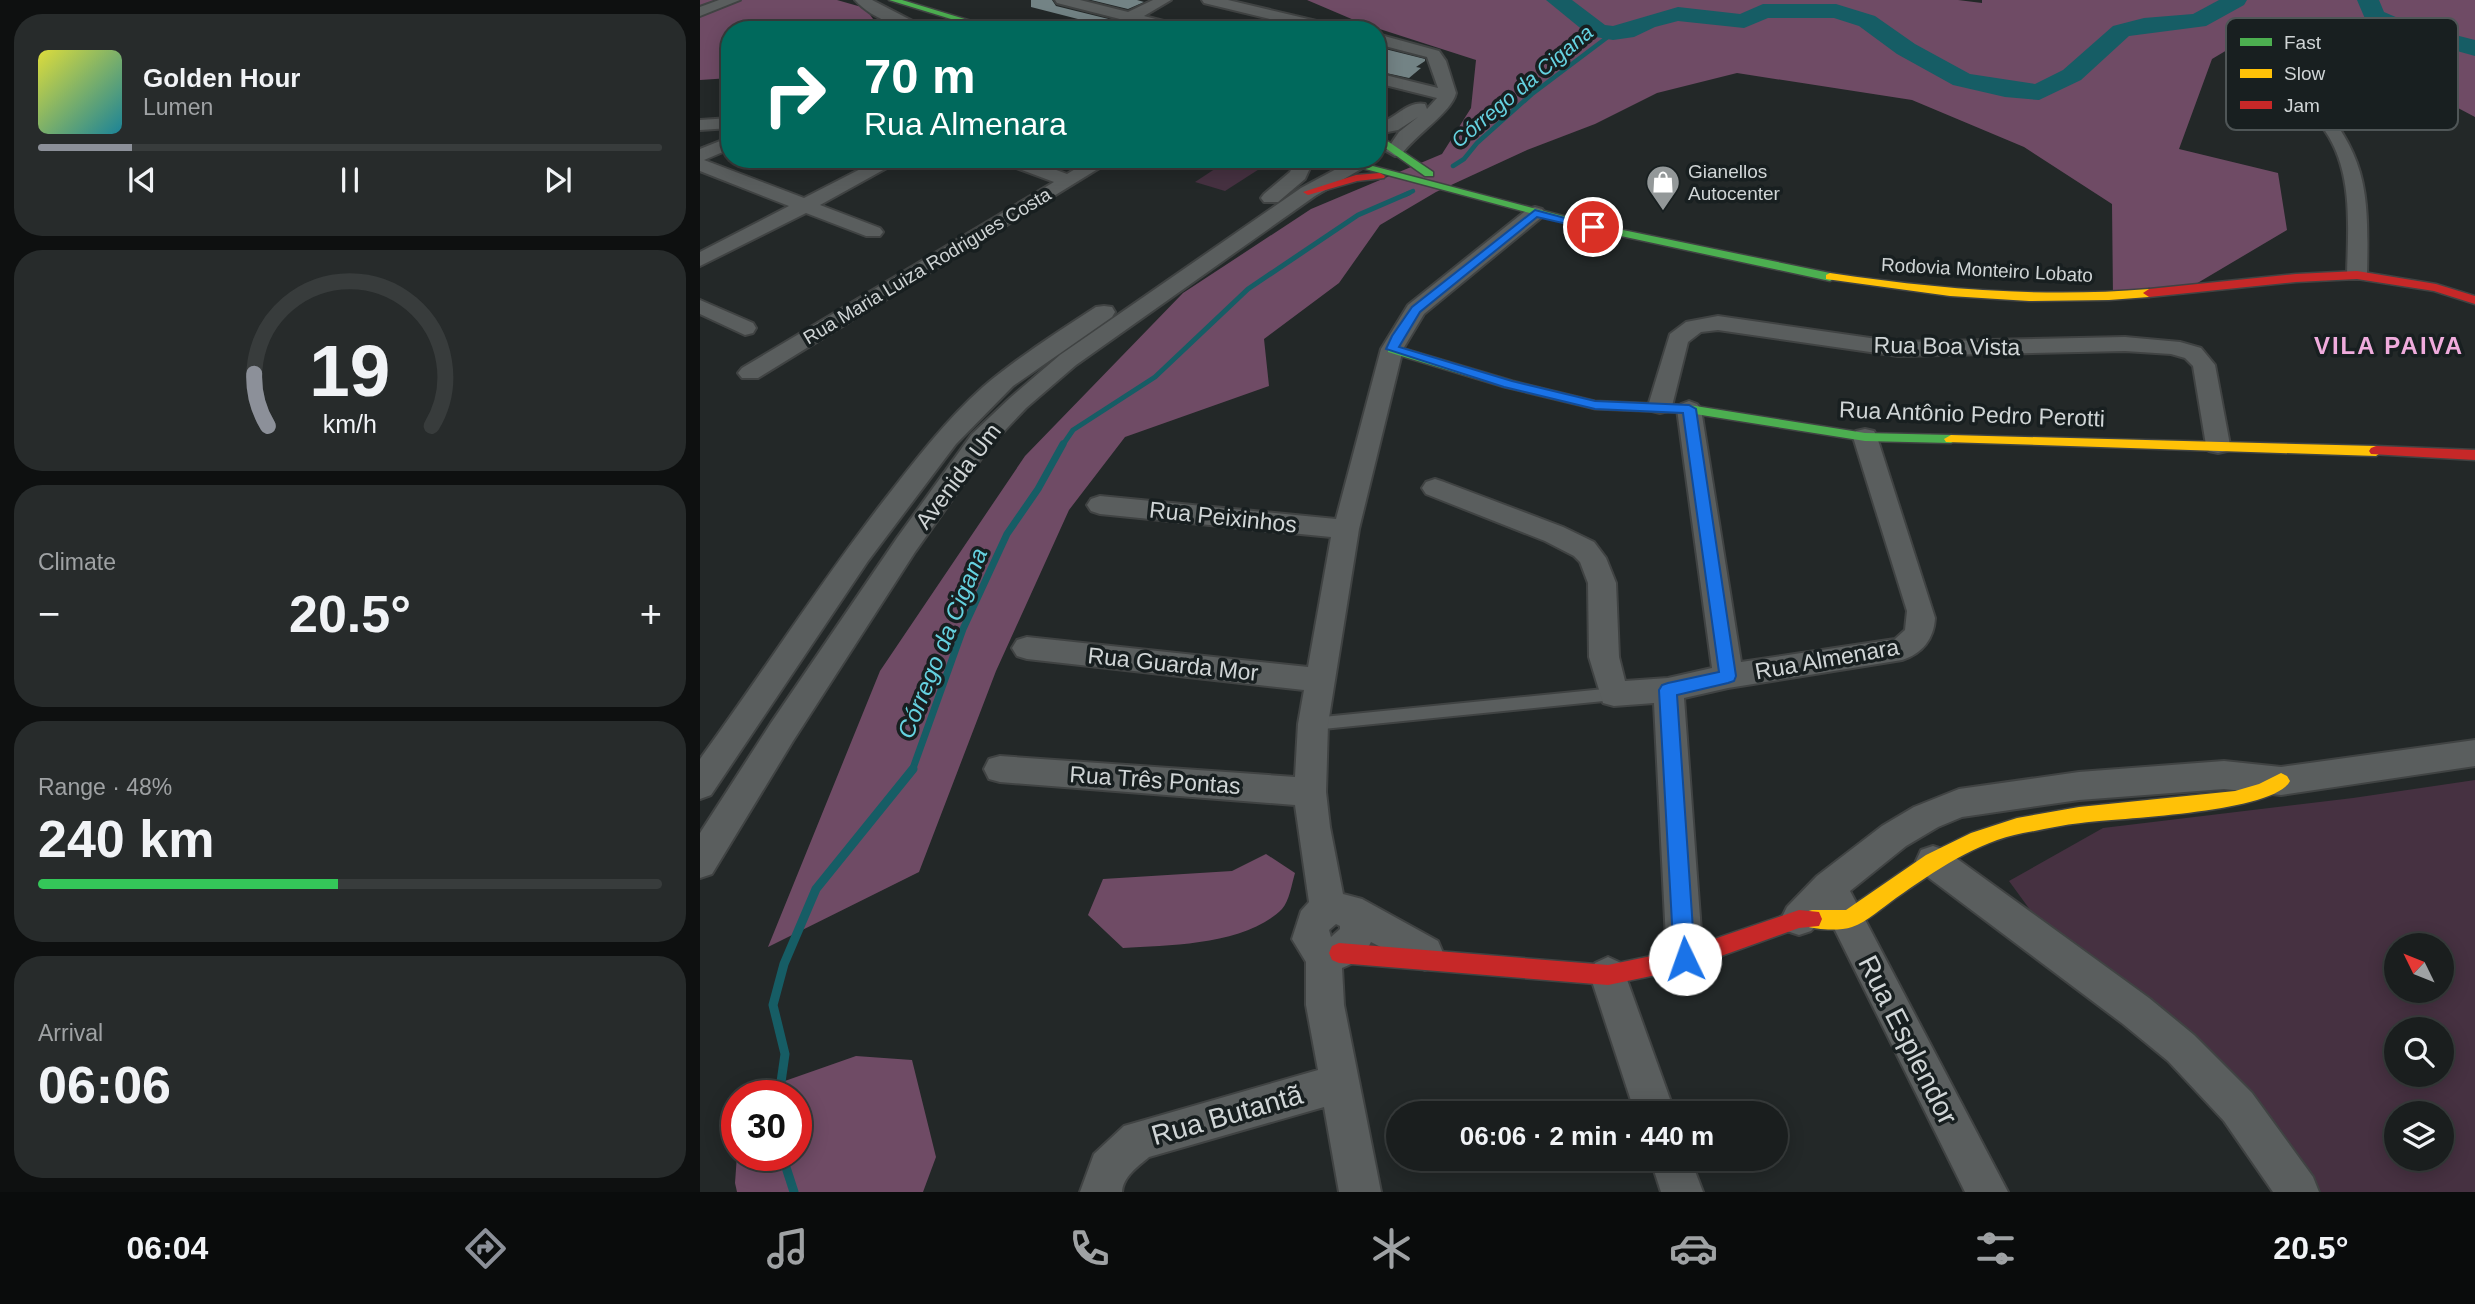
<!DOCTYPE html>
<html lang="en">
<head>
<meta charset="utf-8">
<style>
  :root { --surface:#1a1e1e; --page:#272b2b; --text:#f1f3f6; --muted:#9fa2a4; --line:#383c3c; --accent:#8c9099 }
  body { margin:0; font-family:Helvetica,sans-serif; background:var(--page); color:var(--text); height:100vh; display:flex; flex-direction:column; font-size:26px; white-space:nowrap }
  * { box-sizing:border-box; margin:0 }
  p { font-size:23px; color:var(--muted) }
  .icon { flex:none; width:38px; height:38px; fill:none; stroke:currentColor; stroke-width:2; stroke-linecap:round; stroke-linejoin:round }
  .map { position:relative; flex:1; overflow:hidden }
  .side { display:flex; flex-direction:column; gap:14px; padding:14px; background:#0e1010; width:700px }
  .side>* { flex:none }
  .top-card { position:absolute; left:21px; top:21px; width:665px; height:147px; border-radius:28px; box-shadow:0 4px 18px #0003,0 0 0 2px var(--line); background:#00695c; color:#fff; overflow:hidden }
  .needle { width:46px; rotate:313deg }
  .fabs { position:absolute; left:1684px; top:933px; display:grid; gap:14px }
  .fabs a { display:grid; place-items:center; width:70px; height:70px; border-radius:50%; background:var(--surface); box-shadow:0 4px 18px #0003,0 0 0 2px var(--line); font-size:35px }
  .speed { position:absolute; left:21px; top:1080px; display:flex; gap:14px; font-size:35px; font-weight:700; text-align:center }
  .speed>* { display:grid; place-content:center; width:91px; height:91px; border-radius:50%; background:var(--surface); box-shadow:0 4px 18px #0003,0 0 0 2px var(--line); line-height:1 }
  .speed .limit { border:10px solid #d22; background:#fff; color:#111 }
  .pin { position:absolute; display:grid; place-items:center; width:60px; height:60px; color:#fff; margin:-30px; border:4px solid #fff; border-radius:50%; box-shadow:0 2px 7px #0007 }
  .me { position:absolute; width:77px; margin:-38px; rotate:357deg; stroke-linejoin:round; filter:drop-shadow(0 0 5px #0008) }
  .turn { display:flex; align-items:center; gap:24px; height:147px; padding:0 28px; font-size:32px }
  .turn .icon { width:91px; height:91px; stroke-width:2.5 }
  .turn b { display:block; font-size:49px; line-height:60px }
  .big { font-size:52px; font-weight:700; line-height:1.1 }
  .side .tile { flex:1; display:flex; flex-direction:column; justify-content:center; gap:10px; min-width:0; padding:0 24px; border-radius:28px; background:var(--page) }
  .side .dial { align-items:center; gap:0 }
  .dial svg { height:182px; overflow:visible; fill:none; stroke:var(--line); stroke-width:7; stroke-linecap:round; text-anchor:middle }
  .dial text { fill:var(--text); stroke:none }
  .song { display:flex; align-items:center; gap:21px }
  .cover { width:84px; height:84px; border-radius:10px; background:linear-gradient(135deg,hsl(60 70% 55%),hsl(190 70% 35%)) }
  .played { height:7px; border-radius:4px; background:linear-gradient(90deg,var(--accent) 15%,var(--line) 15%) }
  .keys { display:flex; justify-content:space-around; direction:ltr }
  .heat { display:flex; justify-content:space-between; align-items:center; font-size:38px; direction:ltr }
  .charge { height:10px; border-radius:5px; background:linear-gradient(90deg,#34c759 48%,var(--line) 0) }
  .trip { position:absolute; left:686px; top:1101px; width:402px; height:70px; border-radius:35px; background:var(--surface); box-shadow:0 4px 18px #0003,0 0 0 2px var(--line); font-weight:700; line-height:70px; text-align:center }
  .tab-bar { display:flex; height:112px; justify-content:space-around; align-items:center; background:#0a0c0c; color:var(--muted) }
  .tab-bar .icon { width:49px; height:49px }
  .tab-bar .current { color:var(--accent) }
  .tab-bar b { font-size:32px; color:var(--text) }
  main { display:flex; flex:1; min-height:0 }
  .map>svg:first-child { display:block }
  .green { fill:#463141; fill-rule:evenodd }
  .forest { fill:#6f4b65 }
  .lines { fill:none; stroke-linecap:round; stroke-linejoin:round }
  .stream-far3 { stroke:#165d65; stroke-width:4.5 }
  .stream-far2 { stroke:#165d65; stroke-width:5 }
  .stream-far1 { stroke:#165d65; stroke-width:7 }
  .stream { stroke:#165d65; stroke-width:9 }
  .river { fill:#165d65; fill-rule:evenodd }
  .building { fill:#738385 }
  .lane-casing { stroke:#404343; stroke-width:4 }
  .street-casing { stroke:#404343; stroke-width:4 }
  .fast-casing { stroke:#404343; stroke-width:3 }
  .slow-casing { stroke:#404343; stroke-width:3 }
  .jam-casing { stroke:#404343; stroke-width:3 }
  .lane { fill:#5a5e5e; fill-rule:evenodd }
  .street { fill:#5a5e5e; fill-rule:evenodd }
  .fast { fill:#4caf50; fill-rule:evenodd }
  .slow { fill:#ffc107; fill-rule:evenodd }
  .jam { fill:#c62828; fill-rule:evenodd }
  .route { fill:#1a73e8; stroke:#114b97; stroke-width:2 }
  .labels { text-anchor:middle; dominant-baseline:central; stroke-width:7; stroke-linejoin:round; paint-order:stroke }
  .far-poi-label { font-size:19px; fill:#d0d5d6; stroke:#181f20; text-anchor:start }
  .far-street-label { font-size:19px; fill:#d0d5d6; stroke:#181f20 }
  .far-water-label { font-size:21px; font-style:italic; fill:#65d2e0; stroke:#181f20 }
  .street-label { font-size:23px; fill:#d0d5d6; stroke:#181f20 }
  .far-district-label { font-size:24px; font-weight:bold; letter-spacing:2px; fill:#f0acdd; stroke:#181f20 }
  .water-label { font-size:24px; font-style:italic; fill:#65d2e0; stroke:#181f20 }
  .near-street-label { font-size:28px; fill:#d0d5d6; stroke:#181f20 }
  .key { fill:#181f20; stroke:#4f5657; stroke-width:2 }
  .key-label { font-size:19px; fill:#d0d5d6 }
</style>
</head>
<body>
<main>
<section class="side">
<div class="tile">
<div class="song"><i class="cover"></i><div><b>Golden Hour</b><p>Lumen</p></div></div>
<div class="played"></div>
<div class="keys"><svg class="icon" aria-label="previous" viewBox="0 0 24 24"><path d="M18 5L8 12l10 7zM5 5v14"/></svg><svg class="icon" aria-label="pause" viewBox="0 0 24 24"><path d="M8 5v14M16 5v14"/></svg><svg class="icon" aria-label="next" viewBox="0 0 24 24"><path d="M6 5l10 7-10 7zM19 5v14"/></svg></div>
</div>
<div class="tile dial"><svg viewBox="0 0 100 80">
<path d="M14 69A42 42 0 1 1 86 69"/>
<path d="M14 69A42 42 0 0 1 8 46" stroke="#8c9099"/>
<text x="50" y="56" font-size="32" font-weight="700">19</text>
<text x="50" y="72" font-size="11">km/h</text>
</svg></div>
<div class="tile"><p>Climate</p>
<div class="heat"><a>−</a><b class="big">20.5°</b><a>+</a></div>
</div>
<div class="tile"><p>Range · 48%</p><b class="big">240 km</b><div class="charge"></div></div>
<div class="tile"><p>Arrival</p><b class="big">06:06</b></div>
</section>
<div class="map">
<svg width="1775" height="1192" viewBox="0 0 1775 1192">
  <rect width="100%" height="100%" fill="#232828"/>
  <g class="green">
    <path d="M530 159H541L564 166 525 191 495 182Z"/>
    <path d="M1775 780V1192H1616L1344 929 1309 881 1403 828 1653 798ZM1696 945H1741V990H1696ZM1696 1029H1741V1074H1696ZM1696 1113H1741V1158H1696Z"/>
  </g>
  <g class="forest">
    <path d="M0 0H137L165 8 176 23 155 30H30V78L0 80Z"/>
    <path d="M607 0H1258L1282 3V0H1775V117L1641 46 1569 25 1512 59 1479 149 1578 173 1587 230 1484 291 1413 297 1412 204 1324 147 1212 100 1037 73 957 93 895 124 827 150 736 192 680 225 639 283 564 339 569 386 425 437 369 510 296 671 219 872 68 947 180 671 325 456 483 293 611 209 742 154 771 108 776 60 661 23Z"/>
    <path d="M566 854 595 873C592 883 589 902 582 909 546 945 471 945 423 948L388 915 403 879 532 871Z"/>
    <path d="M156 1056 212 1060 236 1157 223 1192H37L35 1183 37 1155H96V1096L45 1095Z"/>
  </g>
  <g class="lines">
    <g class="stream-far3">
      <path d="M753 166 764 159 777 143 832 94 913 33"/>
      <path d="M705 195 713 191"/>
    </g>
    <path class="stream-far2" d="M362 446 373 430 455 377 548 289 658 215 709 193"/>
    <path class="stream-far1" d="M212 771 263 629 307 534 338 489 363 444"/>
    <g class="stream">
      <path d="M79 1096 85 1054 73 1005 84 964 116 889 213 769"/>
      <path d="M82 1155 94 1192"/>
    </g>
    <g class="river">
      <path d="M846 0H872L905 25 913 26 978 7 1040 14 1063 4H1136L1175 16 1215 44 1270 74 1335 84 1363 70 1413 26 1444 18 1493 14 1519 0H1547L1544 5 1506 26 1429 36 1381 80 1339 100 1305 97 1253 85 1197 54 1159 26 1134 18H1068L1044 28 978 21 955 27 934 37 913 40 890 36Z"/>
      <path d="M1657 0H1679L1684 12 1712 24 1775 40V56L1696 34 1666 21Z"/>
    </g>
  </g>
  <g class="building">
    <path d="M331 0H352L356 6 445 28 421 30 331 7Z"/>
    <path d="M391 0H437L444 2 428 9Z"/>
    <path d="M677 47 725 59V61L716 67 721 68 709 78 677 71Z"/>
  </g>
  <g class="lines">
    <g class="lane-casing">
      <path id="lane" d="M914 688 919 690 922 694 919 698 914 700 613 730 608 728 605 724 608 720 613 718Z"/>
    </g>
    <g class="street-casing">
      <g id="street">
        <path d="M19 0H40L0 16V7Z"/>
        <path d="M155 0H172L230 30C204 30 173 20 155 0Z"/>
        <path d="M355 0H380L428 12 453 0H471L444 16 487 27 489 30H463L357 3Z"/>
        <path d="M502 0H528L642 27 644 30H616L504 3Z"/>
        <path d="M677 34 739 51 746 61 756 93C752 112 715 135 701 155L695 156 686 151 699 132 718 117 698 130 677 134V124C694 120 708 100 725 104L727 109 737 98 677 83V73L738 88 727 57 677 44Z"/>
        <path d="M1601 85 1607 86C1667 156 1669 185 1667 275L1664 279H1650L1647 275C1648 229 1653 178 1629 137 1619 120 1604 106 1593 90Z"/>
        <path d="M30 118V128L0 130V120Z"/>
        <path d="M30 137V149L4 160 104 198 180 159H203L120 205 180 228 183 232 180 236H166L106 213 0 266V252L89 206 0 171V149Z"/>
        <path d="M300 159H327L367 174 392 159H414L58 378H42L38 373 42 368 354 182 303 163Z"/>
        <path d="M596 159H614L605 179 578 202H564L561 198 564 194 590 172Z"/>
        <path d="M655 159 661 161 664 165 661 169 615 196 376 365 326 408 290 446 215 552 93 741 12 874 0 878V833L71 723 197 538 272 434 310 398 360 355 601 188Z"/>
        <path d="M835 207 842 209 845 213 842 217 724 314 703 349 659 529 628 724 626 792 630 827 643 894 662 899 738 941 743 953 738 965 725 970 671 942C664 956 657 962 642 968L644 1005 681 1192H639L624 1107 449 1157C437 1167 423 1177 422 1192H380L394 1154 424 1126 618 1070 606 1005V962L592 939 601 911 609 902 595 805 300 782 289 779 284 769 289 759 300 756 595 777 598 724 604 690 327 659 317 656 312 648 317 640 327 637 608 667 631 537 400 514 391 511 387 505 391 499 400 496 636 519 681 349 708 305 828 209ZM636 924 640 926V929L631 937 629 930Z"/>
        <path d="M0 300 53 323 56 328 53 333 45 335 0 314Z"/>
        <path d="M404 306 412 307 415 312 412 317 313 386 256 444 168 561 11 795 0 799V759C61 675 118 586 182 503 213 463 245 421 283 387 318 357 358 332 396 307Z"/>
        <path d="M1018 316 1198 342 1425 337 1480 342 1501 348 1515 365 1530 445 1527 451 1518 453 1509 451 1506 445 1493 366 1485 358 1471 354 1425 351 1198 356 1018 330 1001 332 988 342 972 406 968 411 960 413 952 411 948 406 970 334 986 322Z"/>
        <path d="M989 401 997 404 1001 409 1041 662 1195 639 1205 630 1207 611 1153 437 1156 431 1165 429 1174 431 1177 437 1235 618C1234 639 1222 654 1202 660L1028 688 984 698 1003 959 998 971 985 976 972 971 967 959 954 703 914 706 903 703 889 657 888 583 880 562 874 556 845 541 726 494 722 488 726 482 735 479 744 482 863 527 894 542 906 558 916 583 919 657 925 681 968 678 1012 668 977 409 981 404Z"/>
        <path d="M1775 740V766L1581 795 1524 789 1379 800 1262 817 1238 827 1206 846 1150 891 1308 1192H1265L1127 914 1111 931 1099 935 1087 931 1081 919 1087 907 1117 876 1182 826 1214 807 1259 789 1379 772 1524 761 1581 767Z"/>
        <path d="M1233 846 1245 850 1449 998 1494 1035 1552 1093 1613 1177 1619 1192H1573L1524 1121 1468 1061 1423 1024 1221 872 1216 861 1221 850Z"/>
        <path d="M908 957 921 963 975 1113H935L890 975 895 963Z"/>
        <path d="M950 1158H990L1003 1192H961Z"/>
      </g>
    </g>
    <g class="fast-casing">
      <g id="fast">
        <path d="M189 0H202L301 30H287Z"/>
        <path d="M677 134 733 172V176H725L677 142Z"/>
        <path d="M628 159H646L894 224 1130 273 1136 277 1130 281 893 230Z"/>
        <path d="M692 345 813 381 895 401 989 405 1165 433 1251 435 1258 439 1251 443 1165 441 989 413 895 409 804 387 688 352V346Z"/>
      </g>
    </g>
    <g class="slow-casing">
      <g id="slow">
        <path d="M1130 273C1236 289 1342 298 1449 289L1455 293 1449 297 1409 300 1329 301 1250 296 1126 279V275Z"/>
        <path d="M1251 435 1676 446 1683 451 1676 456 1246 442 1244 439Z"/>
        <path d="M1581 773 1587 776 1590 781C1574 813 1419 818 1381 823 1361 825 1342 830 1323 833 1276 842 1235 871 1196 898 1183 907 1167 922 1152 927 1140 931 1117 930 1105 926L1102 919 1105 912 1112 910H1146L1226 855 1271 833 1317 818 1379 807 1535 791 1559 784Z"/>
      </g>
    </g>
    <g class="jam-casing">
      <g id="jam">
        <path d="M680 173 685 176 684 178 657 181 608 195 603 192 656 175Z"/>
        <path d="M1657 271 1736 284 1775 296V304L1734 291 1657 279 1596 282 1449 297 1443 293 1449 289 1596 274Z"/>
        <path d="M1676 446 1775 450V460L1671 454 1669 451 1671 448Z"/>
        <path d="M1099 910 1119 912 1122 919 1119 926 1099 928 985 969 908 985 639 963 632 960 629 953 632 946 639 943 908 965 985 949Z"/>
      </g>
    </g>
    <use href="#lane" class="lane"/>
    <use href="#street" class="street"/>
    <use href="#fast" class="fast"/>
    <use href="#slow" class="slow"/>
    <use href="#jam" class="jam"/>
  </g>
  <path class="route" d="M835 210 899 227 893 230 837 217 720 312 699 347 812 381 895 401 989 405 996 409 1036 676 1034 681 1028 683 977 695 995 959 992 966 985 969 977 966 974 959 959 690 962 685 968 683 1019 672 983 413 895 409 804 387 686 349 692 336 712 307Z"/>
  <defs>
    <g id="shop-pin" transform="scale(1.75)"><path d="M0 17L-7.5 6A9.5 9.5 0 1 1 7.5 6Z" fill="#939899" stroke="#181f20"/><path d="M-5-2.5h2.3a2.7 3.5 0 0 1 5.4 0H5L5.5 6h-11ZM-1.5-2.5h3a1.5 2.3 0 0 0-3 0Z" fill="#fff"/></g>
  </defs>
  <g fill-rule="evenodd">
    <use href="#shop-pin" x="963" y="182"/>
  </g>
  <g class="labels">
    <g class="far-poi-label">
      <text x="988" y="171">Gianellos<tspan x="988" dy="22">Autocenter</tspan></text>
    </g>
    <g class="far-street-label">
      <text transform="translate(227 266) rotate(-31)">Rua Maria Luiza Rodrigues Costa</text>
      <text transform="translate(1287 270) rotate(3)">Rodovia Monteiro Lobato</text>
    </g>
    <g class="far-water-label">
      <text transform="translate(822 86) rotate(-40)">Córrego da Cigana</text>
    </g>
    <g class="street-label">
      <text transform="translate(1247 346) rotate(1)">Rua Boa Vista</text>
      <text transform="translate(1272 414) rotate(2)">Rua Antônio Pedro Perotti</text>
      <text transform="translate(258 476) rotate(-53)">Avenida Um</text>
      <text transform="translate(523 517) rotate(6)">Rua Peixinhos</text>
      <text transform="translate(1127 659) rotate(-10)">Rua Almenara</text>
      <text transform="translate(473 664) rotate(6)">Rua Guarda Mor</text>
      <text transform="translate(455 780) rotate(4)">Rua Três Pontas</text>
    </g>
    <g class="far-district-label">
      <text x="1689" y="345">VILA PAIVA</text>
    </g>
    <g class="water-label">
      <text transform="translate(242 643) rotate(-68)">Córrego da Cigana</text>
    </g>
    <g class="near-street-label">
      <text transform="translate(1208 1040) rotate(63)">Rua Esplendor</text>
      <text transform="translate(527 1115) rotate(-16)">Rua Butantã</text>
    </g>
  </g>
  <rect x="1526" y="18" width="232" height="112" rx="10" class="key"/>
  <rect x="1540" y="38" width="32" height="8" fill="#4caf50"/>
  <rect x="1540" y="69" width="32" height="9" fill="#ffc107"/>
  <rect x="1540" y="101" width="32" height="8" fill="#c62828"/>
  <g class="key-label">
    <text x="1584" y="49">Fast</text>
    <text x="1584" y="80">Slow</text>
    <text x="1584" y="112">Jam</text>
  </g>
</svg>
<div class="fabs">
<a><svg class="needle" viewBox="-14 -14 28 28"><path d="M0-13l5 13h-10z" fill="#e53935"/><path d="M0 13l5-13h-10z" fill="#9fa2a4"/></svg></a>
<a><svg class="icon" aria-label="search" viewBox="0 0 24 24"><circle cx="10" cy="10" r="6"/><path d="M15 15l6 6"/></svg></a>
<a><svg class="icon" aria-label="layers" viewBox="0 0 24 24"><path d="M12 4l9 5-9 5-9-5zM3 14l9 5 9-5"/></svg></a>
</div>
<div class="speed"><div class="limit">30</div></div>
<div class="pin" style="left:893px;top:227px;background:#d93025"><svg class="icon" aria-label="arrive" viewBox="0 0 24 24"><path d="M6 21V4h12l-3 4 3 4H6"/></svg></div>
<svg class="me" style="left:985px;top:959px" viewBox="-20 -20 40 40"><circle r="19" fill="#fff"/><path d="M0-13L10 11 0 6-10 11z" fill="#1a73e8"/></svg>
<div class="trip">06:06 · 2 min · 440 m</div>
<div class="top-card">
<div class="turn"><svg class="icon" aria-label="right" viewBox="0 0 24 24"><path d="M7 20v-9h11M14 6l5 5-5 5"/></svg><div><b>70 m</b>Rua Almenara</div></div>
</div>
</div>
</main>
<nav class="tab-bar">
<b>06:04</b>
<svg class="icon current" aria-label="directions" viewBox="0 0 24 24"><path d="M12 3l9 9-9 9-9-9zM9 14v-3h6M13 9l2 2-2 2"/></svg>
<svg class="icon" aria-label="music" viewBox="0 0 24 24"><path d="M9 18V5l10-2v13"/><circle cx="6" cy="18" r="3"/><circle cx="16" cy="16" r="3"/></svg>
<svg class="icon" aria-label="phone" viewBox="0 0 24 24"><path d="M5 4h4l2 5-3 2q2 4 5 5l2-3 5 2v4C11 20 4 13 5 4z"/></svg>
<svg class="icon" aria-label="climate" viewBox="0 0 24 24"><path d="M12 3v18M4 7l16 10M4 17L20 7"/></svg>
<svg class="icon" aria-label="car" viewBox="0 0 24 24"><path d="M5 17H2v-5l4-1 3-4h7l3 4 3 1v5h-3M9 17h6M6 11h13"/><circle cx="7" cy="17" r="2"/><circle cx="17" cy="17" r="2"/></svg>
<svg class="icon" aria-label="filters" viewBox="0 0 24 24"><path d="M4 7h16M4 17h16"/><circle cx="9" cy="7" r="2"/><circle cx="15" cy="17" r="2"/></svg>
<b>20.5°</b>
</nav>
</body>
</html>
